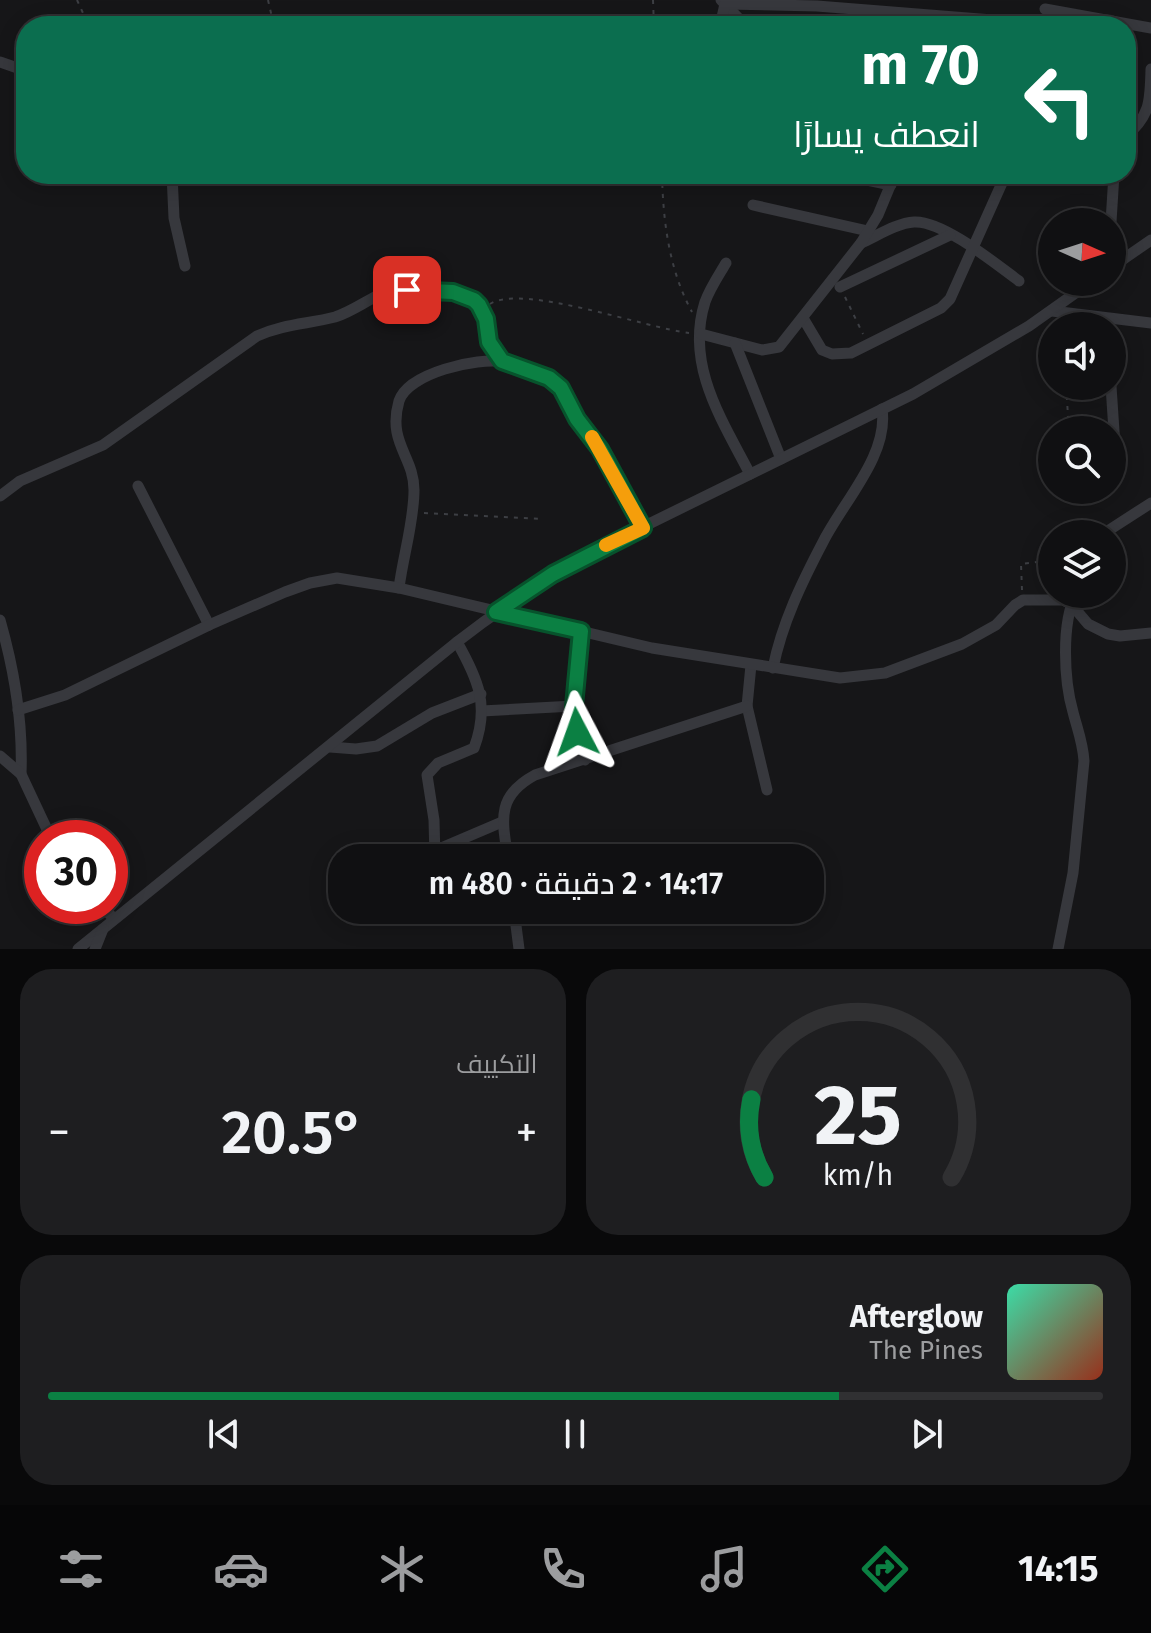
<!DOCTYPE html>
<html lang="ar">
<head>
<meta charset="utf-8">
<style>
  :root { --surface:#101012; --page:#1e1e20; --text:#f1f3f6; --muted:#9c9d9f; --line:#303032; --accent:#0b8043 }
  body { margin:0; font-family:"Fira Sans",Cairo,sans-serif; background:var(--page); color:var(--text); direction:rtl; height:100vh; display:flex; flex-direction:column; font-size:30px; white-space:nowrap }
  * { box-sizing:border-box; margin:0 }
  p { font-size:26px; color:var(--muted) }
  .icon { flex:none; width:44px; height:44px; fill:none; stroke:currentColor; stroke-width:2; stroke-linecap:round; stroke-linejoin:round }
  .map { position:relative; height:949px; overflow:hidden; direction:ltr }
  .details { display:flex; flex-direction:column; gap:20px; padding:20px; background:#09090a; flex:1 }
  .details>* { flex:none }
  .banner { position:absolute; left:16px; top:16px; width:1120px; height:168px; border-radius:32px; box-shadow:0 4px 20px #0003,0 0 0 2px var(--line); direction:rtl; background:#0b6e4f; color:#fff; overflow:hidden }
  .needle { width:52px; rotate:93deg }
  .fabs { position:absolute; left:1038px; top:208px; display:grid; gap:16px }
  .fabs a { display:grid; place-items:center; width:88px; height:88px; border-radius:50%; background:var(--surface); box-shadow:0 4px 20px #0003,0 0 0 2px var(--line); font-size:40px }
  .speed { position:absolute; left:24px; top:820px; display:flex; gap:16px; font-size:40px; font-weight:700; text-align:center }
  .speed>* { display:grid; place-content:center; width:104px; height:104px; border-radius:50%; background:var(--surface); box-shadow:0 4px 20px #0003,0 0 0 2px var(--line); line-height:1 }
  .speed .limit { border:12px solid #d22; background:#fff; color:#111 }
  .pin { position:absolute; display:grid; place-items:center; width:68px; height:68px; color:#fff; margin:-34px; border-radius:16px; box-shadow:0 4px 12px #0006 }
  .me { position:absolute; width:88px; margin:-44px; rotate:356deg; stroke-linejoin:round; filter:drop-shadow(0 0 6px #0008) }
  .turn { display:flex; align-items:center; gap:28px; height:168px; padding:0 24px; font-size:36px }
  .turn .icon { width:104px; height:104px; stroke-width:2.5 }
  .turn b { display:block; font-size:56px; line-height:68px }
  .big { font-size:60px; font-weight:600; line-height:1.1 }
  .details .widget { flex:1; display:flex; flex-direction:column; justify-content:center; gap:12px; min-width:0; padding:0 28px; border-radius:32px; background:var(--page) }
  .details .dial { align-items:center; gap:0 }
  .dial svg { height:208px; overflow:visible; fill:none; stroke:var(--line); stroke-width:7; stroke-linecap:round; text-anchor:middle }
  .dial text { fill:var(--text); stroke:none }
  .song { display:flex; align-items:center; gap:24px }
  .cover { width:96px; height:96px; border-radius:12px; background:linear-gradient(135deg,hsl(160 70% 55%),hsl(10 70% 35%)) }
  .played { height:8px; border-radius:4px; background:linear-gradient(90deg,var(--accent) 75%,var(--line) 75%) }
  .keys { display:flex; justify-content:space-around; direction:ltr }
  .heat { display:flex; justify-content:space-between; align-items:center; font-size:44px; direction:ltr }
  .details .tiles { flex:1; display:grid; gap:20px; grid-template-columns:1fr 1fr }
  .widget:last-child { grid-column:span 2 }
  .trip { position:absolute; left:328px; top:844px; width:496px; height:80px; border-radius:32px; background:var(--surface); box-shadow:0 4px 20px #0003,0 0 0 2px var(--line); font-weight:600; line-height:80px; text-align:center; direction:rtl }
  .dock { display:flex; height:128px; justify-content:space-around; align-items:center; background:#060607; color:var(--muted) }
  .dock .icon { width:56px; height:56px }
  .dock .selected { color:var(--accent) }
  .dock b { font-size:36px; color:var(--text) }
  .map>svg:first-child { display:block }
  .lines { fill:none; stroke-linecap:round; stroke-linejoin:round }
  .path { stroke:#3d3f44; stroke-width:2; stroke-dasharray:4 6; stroke-linecap:butt }
  .minor { stroke:#37383d; stroke-width:11 }
  .route-casing { stroke:#07532c; stroke-width:20 }
  .route { stroke:#0b8043; stroke-width:14 }
  .slow { stroke:#f59e0b; stroke-width:14 }
</style>
</head>
<body>
<div class="map">
<svg width="1151" height="949" viewBox="0 0 1151 949">
  <rect width="100%" height="100%" fill="#161618"/>
  <g class="lines">
    <g class="path">
      <path d="M77 0 89 26"/>
      <path d="M268 0 274 26"/>
      <path d="M653 0 654 26"/>
      <path d="M101 26 113 12"/>
      <path d="M662 174C663 221 669 270 692 312"/>
      <path d="M845 297 863 334"/>
      <path d="M490 304C521 283 646 328 689 333"/>
      <path d="M1066 386 1069 430"/>
      <path d="M424 513 543 519"/>
      <path d="M1022 590 1021 564 1052 560"/>
    </g>
    <g class="minor">
      <path d="M721 0 746 26"/>
      <path d="M1045 9 1151 28"/>
      <path d="M720 26 725 4 817 6 1042 24"/>
      <path d="M0 62 26 71"/>
      <path d="M1126 136C1151 115 1150 100 1151 69"/>
      <path d="M172 174 174 218 185 266"/>
      <path d="M838 174 891 185"/>
      <path d="M753 205 868 231"/>
      <path d="M1111 222 1114 174"/>
      <path d="M1112 242 1119 261"/>
      <path d="M861 243C877 236 897 223 914 222 942 220 996 264 1019 281"/>
      <path d="M726 263C719 275 710 288 705 302 685 365 722 420 750 474"/>
      <path d="M1112 267 1151 240"/>
      <path d="M840 287 950 235"/>
      <path d="M1052 311 1151 323"/>
      <path d="M803 318 822 350 832 354 851 353 941 308 950 299 1006 174"/>
      <path d="M701 334 762 350 779 347 861 243 878 215 895 174"/>
      <path d="M735 343 781 459"/>
      <path d="M1111 386 1115 446"/>
      <path d="M138 486 209 625"/>
      <path d="M0 496 20 481 103 445 257 336C283 324 308 324 335 317 351 312 364 302 379 295 399 285 458 287 475 301 487 310 484 323 487 335 489 345 496 354 502 361"/>
      <path d="M1103 534 1151 503"/>
      <path d="M399 588C403 556 414 522 414 490 414 456 387 443 399 401 408 373 477 357 504 362 520 365 541 374 556 382L561 388 577 419 600 449 643 528"/>
      <path d="M0 620C14 669 23 723 21 774"/>
      <path d="M581 631 574 706 585 760"/>
      <path d="M751 665 747 706 767 790"/>
      <path d="M773 668C782 623 802 582 823 542 843 502 889 455 882 409"/>
      <path d="M18 710 65 695 209 625 285 592 310 583 337 578 399 588 652 648 840 678 885 673 962 644 996 625 1015 605 1023 600H1063L1071 604 1088 624 1108 634 1120 636 1151 633"/>
      <path d="M482 711 574 706"/>
      <path d="M330 747 356 749 377 746 432 713 481 694"/>
      <path d="M0 756 21 774 51 838"/>
      <path d="M434 851 502 822"/>
      <path d="M435 858 434 820 427 775 438 763 474 748C490 706 478 679 457 642"/>
      <path d="M508 858C502 820 496 796 535 775L747 706"/>
      <path d="M102 906 114 919"/>
      <path d="M514 910 519 949"/>
      <path d="M78 949 457 642C502 607 548 577 598 549L913 394 1029 326 1091 282"/>
      <path d="M95 949 103 929"/>
      <path d="M1058 949 1073 873 1084 761C1083 743 1077 728 1073 712 1064 681 1061 623 1076 594"/>
    </g>
  </g>
  <g class="lines">
    <g class="route-casing">
      <path id="route" d="M407 290 453 292 474 300 479 305 486 319 489 342 502 361 549 378 561 388 577 419 600 449 643 528 553 574 496 612 581 631 574 706 577 732"/>
    </g>
    <use href="#route" class="route"/>
    <path class="slow" d="M592 437 643 528 606 545"/>
  </g>
</svg>
<div class="fabs">
<a><svg class="needle" viewBox="-14 -14 28 28"><path d="M0-13l5 13h-10z" fill="#e53935"/><path d="M0 13l5-13h-10z" fill="#9c9d9f"/></svg></a>
<a><svg class="icon" aria-label="sound" viewBox="0 0 24 24"><path d="M4 9h4l5-4v14l-5-4H4zM17 9q2 3 0 6"/></svg></a>
<a><svg class="icon" aria-label="search" viewBox="0 0 24 24"><circle cx="10" cy="10" r="6"/><path d="M15 15l6 6"/></svg></a>
<a><svg class="icon" aria-label="layers" viewBox="0 0 24 24"><path d="M12 4l9 5-9 5-9-5zM3 14l9 5 9-5"/></svg></a>
</div>
<div class="speed"><div class="limit">30</div></div>
<div class="pin" style="left:407px;top:290px;background:#d93025"><svg class="icon" aria-label="arrive" viewBox="0 0 24 24"><path d="M6 21V4h12l-3 4 3 4H6"/></svg></div>
<svg class="me" style="left:577px;top:732px" viewBox="-20 -20 40 40"><path d="M0-17L14 15 0 8-14 15z" fill="#0b8043" stroke="#fff" stroke-width="4"/></svg>
<div class="trip">14:17 · 2 دقيقة · 480 m</div>
<div class="banner">
<div class="turn"><svg class="icon" aria-label="left" viewBox="0 0 24 24"><path d="M17 20v-9H6M10 6l-5 5 5 5"/></svg><div><b>70 m</b>انعطف يسارًا</div></div>
</div>
</div>
<section class="details">
<div class="tiles">
<div class="widget dial"><svg viewBox="0 0 100 80">
<path d="M14 69A42 42 0 1 1 86 69"/>
<path d="M14 69A42 42 0 0 1 9 39" stroke="#0b8043"/>
<text x="50" y="56" font-size="32" font-weight="700">25</text>
<text x="50" y="72" font-size="11">km/h</text>
</svg></div>
<div class="widget"><p>التكييف</p>
<div class="heat"><a>−</a><b class="big">20.5°</b><a>+</a></div>
</div>
<div class="widget">
<div class="song"><i class="cover"></i><div><b>Afterglow</b><p>The Pines</p></div></div>
<div class="played"></div>
<div class="keys"><svg class="icon" aria-label="previous" viewBox="0 0 24 24"><path d="M18 5L8 12l10 7zM5 5v14"/></svg><svg class="icon" aria-label="pause" viewBox="0 0 24 24"><path d="M8 5v14M16 5v14"/></svg><svg class="icon" aria-label="next" viewBox="0 0 24 24"><path d="M6 5l10 7-10 7zM19 5v14"/></svg></div>
</div>
</div>
</section>
<nav class="dock">
<b>14:15</b>
<svg class="icon selected" aria-label="directions" viewBox="0 0 24 24"><path d="M12 3l9 9-9 9-9-9zM9 14v-3h6M13 9l2 2-2 2"/></svg>
<svg class="icon" aria-label="music" viewBox="0 0 24 24"><path d="M9 18V5l10-2v13"/><circle cx="6" cy="18" r="3"/><circle cx="16" cy="16" r="3"/></svg>
<svg class="icon" aria-label="phone" viewBox="0 0 24 24"><path d="M5 4h4l2 5-3 2q2 4 5 5l2-3 5 2v4C11 20 4 13 5 4z"/></svg>
<svg class="icon" aria-label="climate" viewBox="0 0 24 24"><path d="M12 3v18M4 7l16 10M4 17L20 7"/></svg>
<svg class="icon" aria-label="car" viewBox="0 0 24 24"><path d="M5 17H2v-5l4-1 3-4h7l3 4 3 1v5h-3M9 17h6M6 11h13"/><circle cx="7" cy="17" r="2"/><circle cx="17" cy="17" r="2"/></svg>
<svg class="icon" aria-label="filters" viewBox="0 0 24 24"><path d="M4 7h16M4 17h16"/><circle cx="9" cy="7" r="2"/><circle cx="15" cy="17" r="2"/></svg>
</nav>
</body>
</html>
